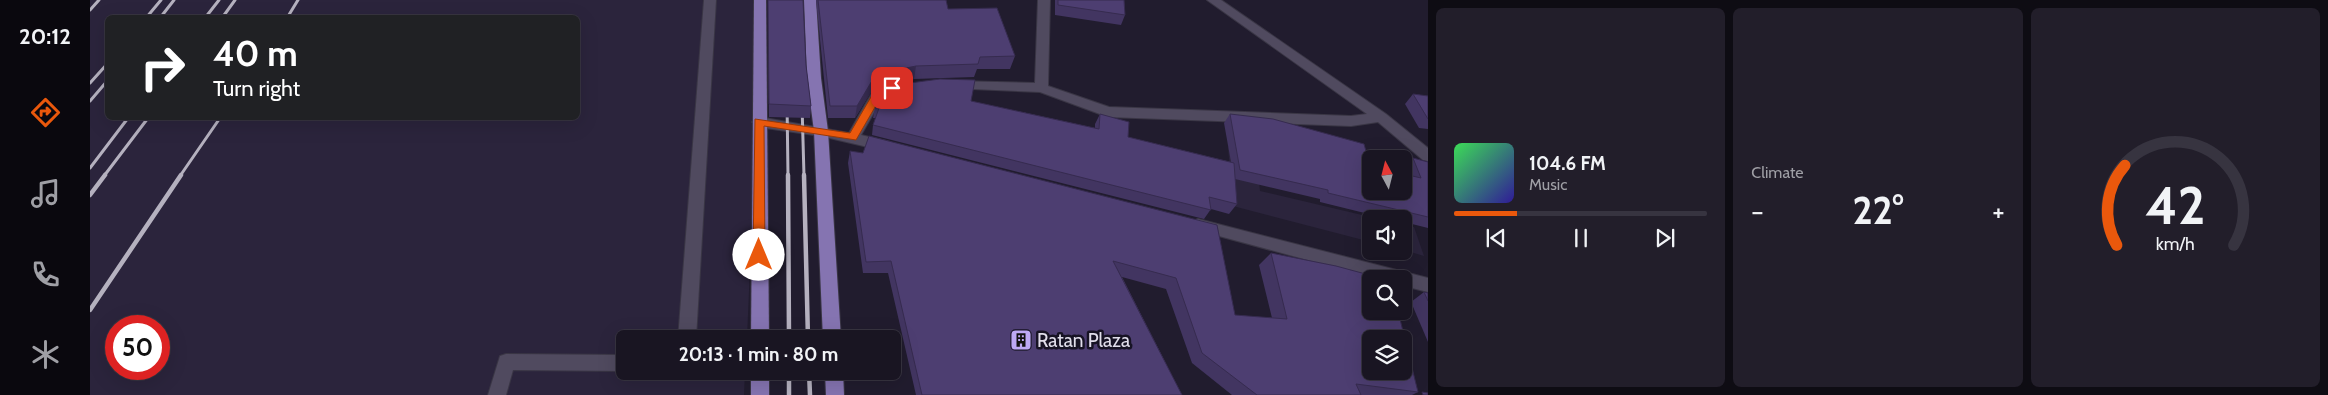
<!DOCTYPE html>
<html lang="en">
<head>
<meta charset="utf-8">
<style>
  :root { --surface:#191522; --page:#221e2a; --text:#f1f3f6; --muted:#9f9fa5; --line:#373440; --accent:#ea580c }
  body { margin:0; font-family:Cabin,sans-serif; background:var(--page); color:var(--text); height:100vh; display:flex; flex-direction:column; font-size:19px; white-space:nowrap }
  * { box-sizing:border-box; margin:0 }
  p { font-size:16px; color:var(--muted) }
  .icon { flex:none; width:28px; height:28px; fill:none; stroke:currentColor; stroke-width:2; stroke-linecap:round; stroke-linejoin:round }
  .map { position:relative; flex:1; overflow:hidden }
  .sheet { display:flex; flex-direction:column; gap:8px; padding:8px; background:#0e0c13; width:900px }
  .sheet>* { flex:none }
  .banner { position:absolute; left:15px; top:15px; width:475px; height:105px; border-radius:8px; box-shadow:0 5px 20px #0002,0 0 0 1px var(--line); background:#202124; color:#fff; overflow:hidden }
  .needle { width:32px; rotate:353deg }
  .controls { position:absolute; left:1272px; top:150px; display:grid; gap:10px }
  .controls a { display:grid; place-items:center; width:50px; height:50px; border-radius:8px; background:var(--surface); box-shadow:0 5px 20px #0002,0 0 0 1px var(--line); font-size:25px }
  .speed { position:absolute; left:15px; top:315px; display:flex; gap:10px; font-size:25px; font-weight:700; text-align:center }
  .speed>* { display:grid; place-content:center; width:65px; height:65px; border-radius:50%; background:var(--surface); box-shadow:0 5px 20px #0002,0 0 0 1px var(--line); line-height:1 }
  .speed .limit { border:8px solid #d22; background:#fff; color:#111 }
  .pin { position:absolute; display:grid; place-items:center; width:42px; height:42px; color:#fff; margin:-21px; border-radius:10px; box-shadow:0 2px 8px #0006 }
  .me { position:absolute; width:55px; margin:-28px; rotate:0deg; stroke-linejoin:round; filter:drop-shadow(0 0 4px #0008) }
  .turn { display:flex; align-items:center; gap:18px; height:105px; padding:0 25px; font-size:22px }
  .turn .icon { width:65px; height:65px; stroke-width:2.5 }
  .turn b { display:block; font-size:35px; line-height:42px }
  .big { font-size:38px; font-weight:700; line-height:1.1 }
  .sheet .card { flex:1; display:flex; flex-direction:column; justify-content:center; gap:8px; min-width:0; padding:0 18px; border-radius:8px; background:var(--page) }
  .sheet .dial { align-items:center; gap:0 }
  .dial svg { height:130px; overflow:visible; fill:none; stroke:var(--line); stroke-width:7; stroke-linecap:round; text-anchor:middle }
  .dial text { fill:var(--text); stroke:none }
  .song { display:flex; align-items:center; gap:15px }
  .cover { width:60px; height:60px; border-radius:8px; background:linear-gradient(135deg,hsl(130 70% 55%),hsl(250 70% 35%)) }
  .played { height:5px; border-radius:2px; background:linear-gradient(90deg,var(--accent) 25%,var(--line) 25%) }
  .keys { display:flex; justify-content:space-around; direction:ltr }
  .heat { display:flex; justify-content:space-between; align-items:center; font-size:28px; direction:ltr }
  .sheet .tiles { flex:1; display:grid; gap:8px; grid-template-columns:repeat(3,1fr) }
  .trip { position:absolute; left:526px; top:330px; width:285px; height:50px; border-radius:8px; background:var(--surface); box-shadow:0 5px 20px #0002,0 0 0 1px var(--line); font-weight:700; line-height:50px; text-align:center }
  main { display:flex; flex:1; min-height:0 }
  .tab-bar { display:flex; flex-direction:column; width:90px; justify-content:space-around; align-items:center; background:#0a080e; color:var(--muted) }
  .tab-bar .icon { width:35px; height:35px }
  .tab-bar .active { color:var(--accent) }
  .tab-bar b { font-size:22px; color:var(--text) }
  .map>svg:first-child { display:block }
  .built { fill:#2b243c; fill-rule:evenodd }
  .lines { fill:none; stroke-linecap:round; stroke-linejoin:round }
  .minor-casing { stroke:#3a3645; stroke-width:2 }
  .major-casing { stroke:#3a3645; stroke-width:2 }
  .minor { fill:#504a5f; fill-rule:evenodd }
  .major { fill:#8574b1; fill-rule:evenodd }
  .rail-far1 { stroke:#b5b1bf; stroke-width:3 }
  .rail { stroke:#b5b1bf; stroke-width:4.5 }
  .wall { fill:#423561 }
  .shaded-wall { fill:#362b4f }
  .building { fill:#4d3e71; stroke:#362b4f; fill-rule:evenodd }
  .route { fill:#ea580c; stroke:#983908 }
  .labels { text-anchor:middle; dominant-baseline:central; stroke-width:5; stroke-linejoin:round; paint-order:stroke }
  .poi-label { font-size:19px; fill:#e1deeb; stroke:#171324; text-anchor:start }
</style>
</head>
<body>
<main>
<nav class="tab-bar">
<b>20:12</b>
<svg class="icon active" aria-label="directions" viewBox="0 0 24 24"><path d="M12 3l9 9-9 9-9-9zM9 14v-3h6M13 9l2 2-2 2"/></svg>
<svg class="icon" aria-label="music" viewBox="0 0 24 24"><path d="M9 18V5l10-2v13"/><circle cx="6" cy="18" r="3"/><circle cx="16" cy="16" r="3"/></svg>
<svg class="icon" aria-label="phone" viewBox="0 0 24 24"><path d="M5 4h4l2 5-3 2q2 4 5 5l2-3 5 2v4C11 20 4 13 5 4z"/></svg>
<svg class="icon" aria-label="climate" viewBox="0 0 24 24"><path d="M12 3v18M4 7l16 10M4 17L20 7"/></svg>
</nav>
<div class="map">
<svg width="1338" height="395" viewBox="0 0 1338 395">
  <rect width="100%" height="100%" fill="#211c2e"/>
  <g class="built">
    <path d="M0 0H671L657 339H535V371H655L654 395H0ZM18 18H488V118H18ZM26 326H69V369H26Z"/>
    <path d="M1138 147 1166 153 1170 191 1289 219H1281V242L1143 206Z"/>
    <path d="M1314 225 1324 227 1334 256 1314 250Z"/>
  </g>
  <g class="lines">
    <g class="minor-casing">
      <g id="minor">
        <path d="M614 0H626L606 339H588Z"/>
        <path d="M948 0H960L958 86 1019 107 1261 116 1277 114 1117 0H1131L1296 114 1338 148V161L1333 160 1288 122 1261 126 1018 117 950 92 859 88 857 85 859 82 864 81 945 83Z"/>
        <path d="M813 82 818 83 820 86 818 89 794 95 771 135 800 142 802 146 795 151 731 136 669 127 662 122 669 117 759 133 784 89Z"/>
        <path d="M1108 219 1338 278V292L1314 286V279H1288L1103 229 1100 225 1103 221Z"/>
        <path d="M416 354 535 355V371L423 370 416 395H398L410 356Z"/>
      </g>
    </g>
    <g class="major-casing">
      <g id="major">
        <path d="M664 0H676L679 339H661Z"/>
        <path d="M714 0H726L731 78 738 131 751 339H733L724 131 717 78Z"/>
        <rect x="661" y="371" width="18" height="24"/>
        <path d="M735 371H753L754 395H736Z"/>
      </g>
    </g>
    <use href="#minor" class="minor"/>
    <use href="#major" class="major"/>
    <g class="rail-far1">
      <path d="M0 10 9 0"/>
      <path d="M56 18 71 0"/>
      <path d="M70 18 84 0"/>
      <path d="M115 18 129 0"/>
      <path d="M132 18 145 0"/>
      <path d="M197 18 208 0"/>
      <path d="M0 83 18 63"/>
      <path d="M0 101 18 80"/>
      <path d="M697 102 698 176"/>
      <path d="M712 105 714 176"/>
      <path d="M0 168 38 118"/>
      <path d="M14 176 58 118"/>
      <path d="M90 176 130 118"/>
    </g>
    <g class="rail">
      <path d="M698 175 699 339"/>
      <path d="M714 175 718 339"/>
      <path d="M0 195 15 175"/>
      <path d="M0 310 91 175"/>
      <path d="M699 371V395"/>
      <path d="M719 371 720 395"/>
    </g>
  </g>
  <g class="wall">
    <path d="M678 0 716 65 721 106 720 118 679 117Z"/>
    <path d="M726 0H856L858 9 925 56 920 69H887L884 77 824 79 784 87 765 118H738Z"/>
    <path d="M965 0H1034L1035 15 1031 25 965 15Z"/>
    <path d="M1323 94 1338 96V129L1329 128 1315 104Z"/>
    <path d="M881 101 1005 128V124L1010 114 1038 137 1141 162 1134 123 1140 114 1280 166 1317 175 1314 167 1323 158 1338 162V228L1314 222V219H1299L1230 202V199L1145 179 1147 204 1139 214 1121 209 1114 219 782 135 783 125 786 118H783L785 108Z"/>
    <path d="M760 151 1127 225 1145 315 1182 318 1169 265 1181 253 1328 392 1322 395H1142L1102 363 1076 289 1032 277 1092 395H826L798 273H773L758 163Z"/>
    <path d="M1334 292 1338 293V342L1321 302Z"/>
  </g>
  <path class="shaded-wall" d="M826 66 824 79 784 87 765 118 767 106 786 74Z"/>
  <g class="building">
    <path d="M678 0H713L716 65 721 106 679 104Z"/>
    <path d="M728 0H856L858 9 907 8 925 56 890 57 888 64 826 66 786 74 767 106H740Z"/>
    <path d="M968 0H1034L1035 15 968 5Z"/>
    <path d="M850 79 885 80 881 101 1009 129 1010 114 1039 122 1038 137 1144 163 1147 204 1119 197 1121 210 783 125 789 108H785L797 86Z"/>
    <path d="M1323 94 1338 96V119Z"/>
    <path d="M1140 114 1183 119 1274 144 1280 166 1281 167V191H1314V174L1331 178 1323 158 1338 162V217L1238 193V190L1150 170Z"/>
    <path d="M779 136 1127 225 1145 315 1197 319 1181 253 1246 266 1294 279H1281V311H1308L1328 392 1266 384 1271 395H1167L1112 353 1086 278 1023 261 1092 395H832L801 261 776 262 760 151 773 153ZM1281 339H1314V371H1281Z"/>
    <path d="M1334 292 1338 293V301Z"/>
    <path d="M1332 392 1338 393V395H1333Z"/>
  </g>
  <path class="route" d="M802 84 806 85V90L792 95 766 140 674 126 675 255 669 260 664 259 663 255 665 119 760 133 785 90Z"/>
  <defs>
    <g id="building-square" transform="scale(1.125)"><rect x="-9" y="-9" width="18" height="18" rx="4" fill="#bda9f5" stroke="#171324"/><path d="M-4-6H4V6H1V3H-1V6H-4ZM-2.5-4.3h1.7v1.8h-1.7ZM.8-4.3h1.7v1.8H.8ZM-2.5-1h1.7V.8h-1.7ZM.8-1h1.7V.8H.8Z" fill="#111"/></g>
  </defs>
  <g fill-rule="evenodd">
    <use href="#building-square" x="931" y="340"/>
  </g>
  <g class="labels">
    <g class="poi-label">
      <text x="947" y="340">Ratan Plaza</text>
    </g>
  </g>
</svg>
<div class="controls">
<a><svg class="needle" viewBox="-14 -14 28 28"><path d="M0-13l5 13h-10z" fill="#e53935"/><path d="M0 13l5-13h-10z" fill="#9f9fa5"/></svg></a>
<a><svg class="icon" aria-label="sound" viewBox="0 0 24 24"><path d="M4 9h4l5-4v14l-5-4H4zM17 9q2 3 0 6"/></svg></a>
<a><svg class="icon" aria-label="search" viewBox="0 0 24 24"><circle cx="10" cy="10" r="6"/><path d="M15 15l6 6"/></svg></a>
<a><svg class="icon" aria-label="layers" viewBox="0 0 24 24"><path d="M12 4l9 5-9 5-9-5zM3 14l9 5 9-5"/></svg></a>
</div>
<div class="speed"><div class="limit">50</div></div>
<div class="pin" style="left:802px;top:88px;background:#d93025"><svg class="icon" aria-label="arrive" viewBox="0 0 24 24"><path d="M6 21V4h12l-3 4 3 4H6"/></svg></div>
<svg class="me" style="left:669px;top:255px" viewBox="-20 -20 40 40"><circle r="19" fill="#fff"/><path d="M0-13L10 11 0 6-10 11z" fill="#ea580c"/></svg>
<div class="trip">20:13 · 1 min · 80 m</div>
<div class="banner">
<div class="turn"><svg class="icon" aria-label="right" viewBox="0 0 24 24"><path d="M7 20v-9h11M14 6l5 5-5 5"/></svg><div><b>40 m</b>Turn right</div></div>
</div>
</div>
<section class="sheet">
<div class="tiles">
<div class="card">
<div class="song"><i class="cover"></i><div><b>104.6 FM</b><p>Music</p></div></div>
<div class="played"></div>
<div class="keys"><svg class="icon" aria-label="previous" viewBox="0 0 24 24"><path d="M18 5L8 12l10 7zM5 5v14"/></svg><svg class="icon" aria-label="pause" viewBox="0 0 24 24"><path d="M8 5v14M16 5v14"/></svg><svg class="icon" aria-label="next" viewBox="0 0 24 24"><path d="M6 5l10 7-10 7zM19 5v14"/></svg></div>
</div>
<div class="card"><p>Climate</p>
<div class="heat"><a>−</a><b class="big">22°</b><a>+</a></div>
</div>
<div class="card dial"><svg viewBox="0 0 100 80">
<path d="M14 69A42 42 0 1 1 86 69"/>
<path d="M14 69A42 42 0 0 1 19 20" stroke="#ea580c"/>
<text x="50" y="56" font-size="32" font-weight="700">42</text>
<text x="50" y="72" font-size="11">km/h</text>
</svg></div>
</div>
</section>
</main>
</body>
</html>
